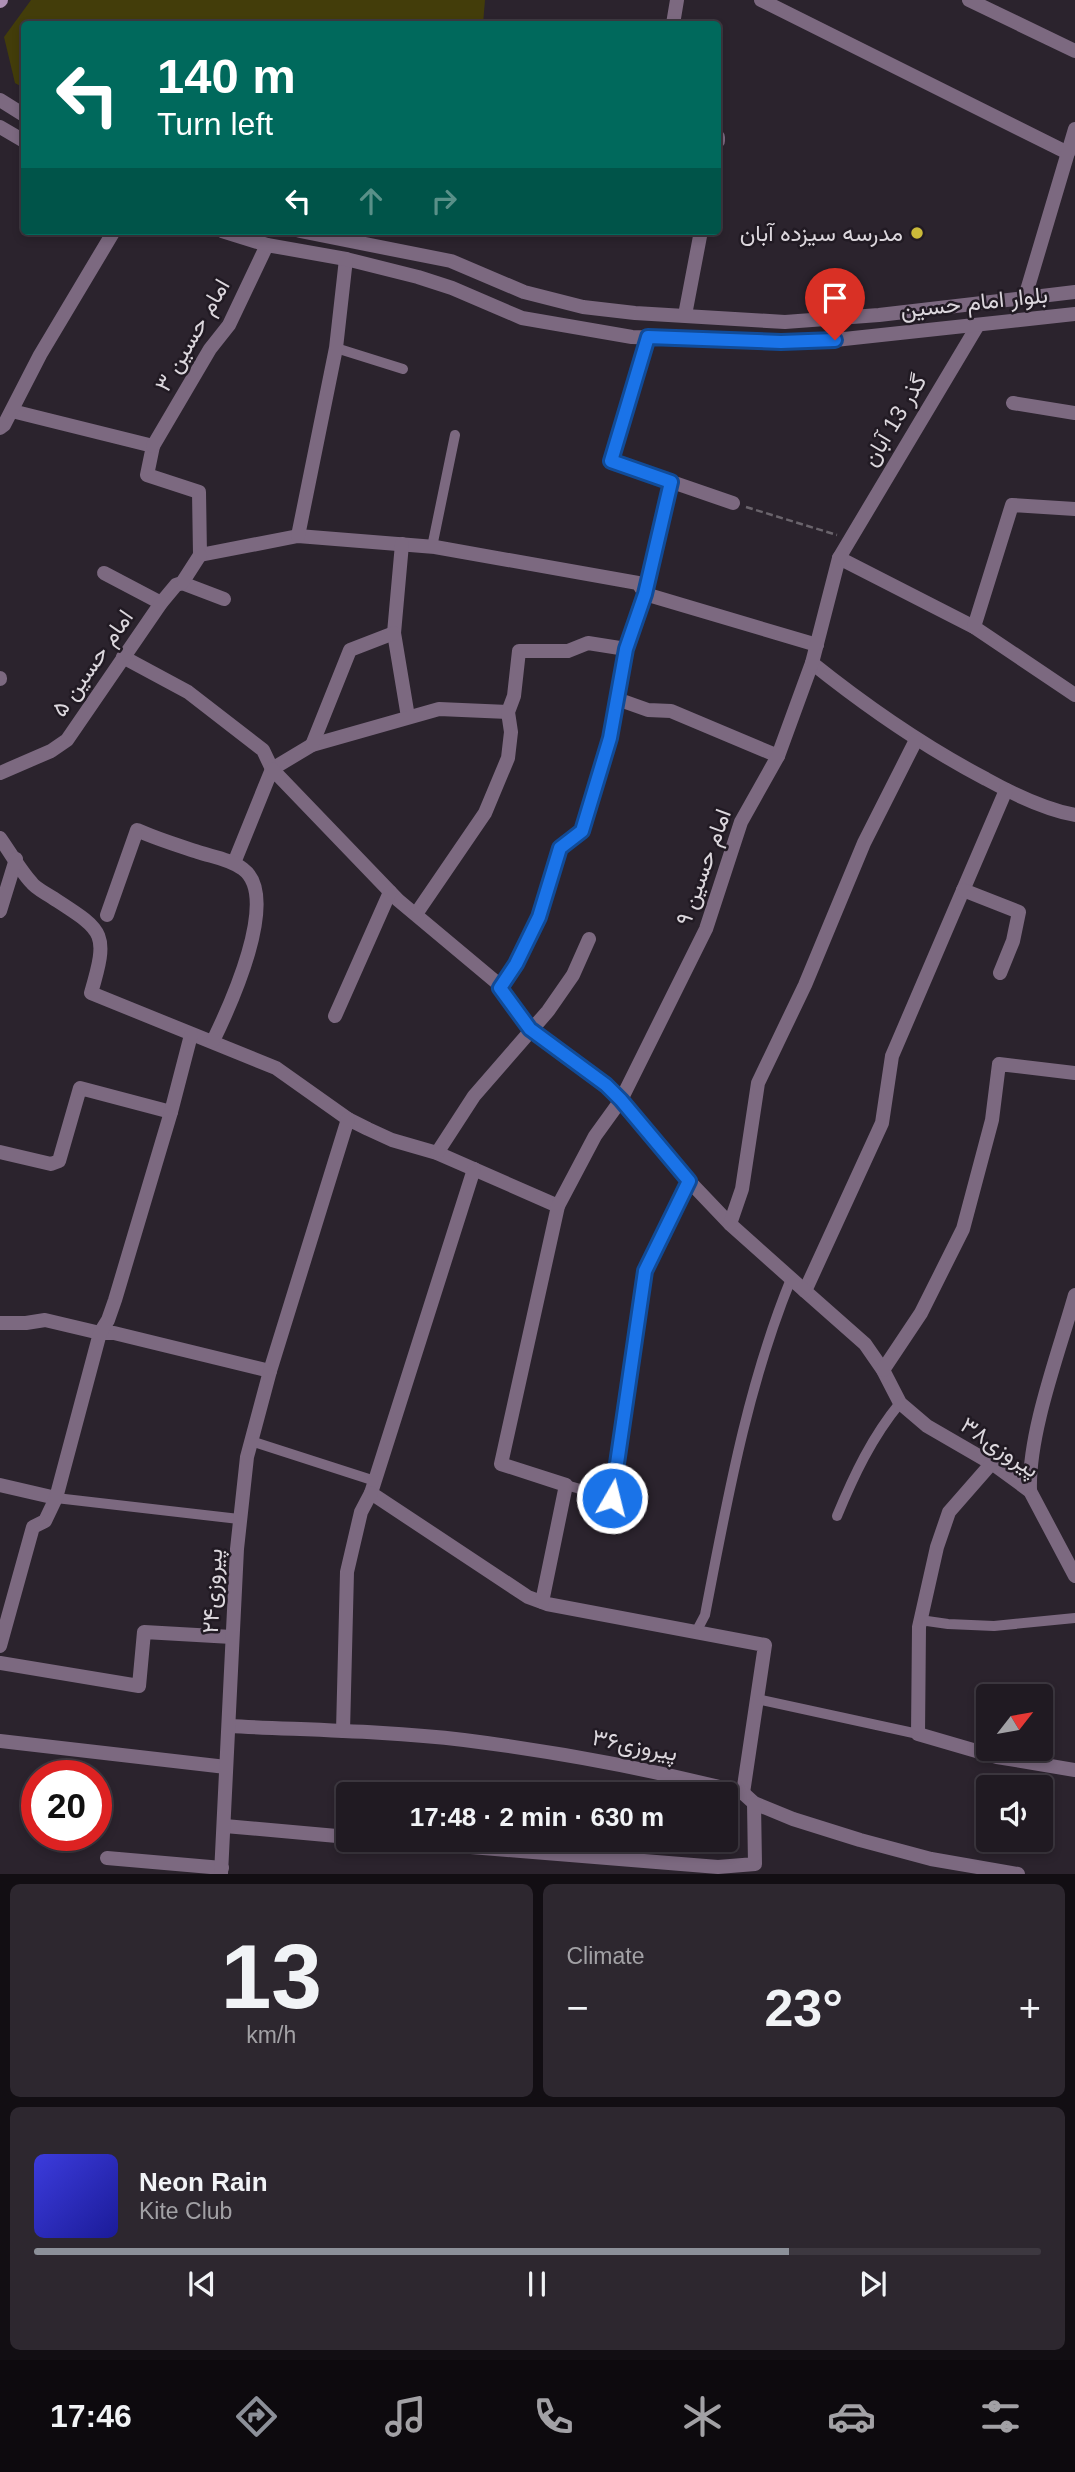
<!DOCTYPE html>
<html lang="en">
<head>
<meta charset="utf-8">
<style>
  :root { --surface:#201a22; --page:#2d272f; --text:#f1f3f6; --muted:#a2a1a5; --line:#3d3840; --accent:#8c9099 }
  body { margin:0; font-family:Helvetica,Vazirmatn,sans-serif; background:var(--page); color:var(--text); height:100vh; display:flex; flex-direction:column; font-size:26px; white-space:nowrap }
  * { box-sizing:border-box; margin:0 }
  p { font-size:23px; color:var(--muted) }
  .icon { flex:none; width:38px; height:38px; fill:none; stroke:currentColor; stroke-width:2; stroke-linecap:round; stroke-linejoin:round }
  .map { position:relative; height:1874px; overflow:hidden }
  .panel { display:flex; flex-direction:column; gap:10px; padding:10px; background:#120e13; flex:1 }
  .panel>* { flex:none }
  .guide { position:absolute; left:21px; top:21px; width:700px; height:214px; border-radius:7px; box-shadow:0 4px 10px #0003,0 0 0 2px var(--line); background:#00695c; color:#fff; overflow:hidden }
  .needle { width:46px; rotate:59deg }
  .buttons { position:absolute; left:976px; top:1684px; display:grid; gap:14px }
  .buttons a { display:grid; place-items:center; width:77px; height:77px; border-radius:7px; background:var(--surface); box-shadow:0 4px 10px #0003,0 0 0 2px var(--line); font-size:35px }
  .speed { position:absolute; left:21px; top:1760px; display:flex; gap:14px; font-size:35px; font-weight:700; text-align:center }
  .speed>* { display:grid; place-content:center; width:91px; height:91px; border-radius:50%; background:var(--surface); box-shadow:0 4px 10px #0003,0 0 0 2px var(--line); line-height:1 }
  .speed .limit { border:10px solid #d22; background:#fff; color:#111 }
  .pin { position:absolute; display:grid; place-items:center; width:60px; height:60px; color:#fff; margin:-72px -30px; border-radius:50% 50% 50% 0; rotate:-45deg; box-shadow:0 0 7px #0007 }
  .pin .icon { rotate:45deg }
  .me { position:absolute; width:77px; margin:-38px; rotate:8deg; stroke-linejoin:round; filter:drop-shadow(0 0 5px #0008) }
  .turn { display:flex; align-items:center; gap:24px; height:147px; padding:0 21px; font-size:32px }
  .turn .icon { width:91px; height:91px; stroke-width:2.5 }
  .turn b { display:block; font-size:49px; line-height:60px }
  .lanes { display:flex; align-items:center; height:66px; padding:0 21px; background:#0003; justify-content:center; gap:35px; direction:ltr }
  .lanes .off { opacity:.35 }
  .big { font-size:52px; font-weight:800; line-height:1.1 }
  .panel .tile { flex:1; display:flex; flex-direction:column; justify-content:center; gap:10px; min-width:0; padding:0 24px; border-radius:10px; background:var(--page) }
  .panel .dial { align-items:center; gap:0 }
  .dial b { font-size:91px; line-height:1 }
  .song { display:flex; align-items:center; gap:21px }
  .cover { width:84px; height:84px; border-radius:10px; background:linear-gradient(135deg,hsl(240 70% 55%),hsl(240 70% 35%)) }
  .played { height:7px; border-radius:4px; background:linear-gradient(90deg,var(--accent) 75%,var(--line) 75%) }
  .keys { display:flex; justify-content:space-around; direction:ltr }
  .heat { display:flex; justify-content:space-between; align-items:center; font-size:38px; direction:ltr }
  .panel .tiles { flex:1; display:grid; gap:10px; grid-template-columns:1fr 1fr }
  .tile:last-child { grid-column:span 2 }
  .trip { position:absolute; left:336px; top:1782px; width:402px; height:70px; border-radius:7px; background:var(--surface); box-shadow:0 4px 10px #0003,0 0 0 2px var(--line); font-weight:800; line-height:70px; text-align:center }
  .tabs { display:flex; height:112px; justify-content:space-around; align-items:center; background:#0d0a0e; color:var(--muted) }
  .tabs .icon { width:49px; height:49px }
  .tabs .on { color:var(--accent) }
  .tabs b { font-size:32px; color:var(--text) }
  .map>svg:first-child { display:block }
  .green { fill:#433d0a }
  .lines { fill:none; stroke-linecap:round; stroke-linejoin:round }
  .path { stroke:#6a646c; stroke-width:2.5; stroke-dasharray:7 3.5; stroke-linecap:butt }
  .service { stroke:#7c6980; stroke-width:10 }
  .minor { stroke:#7c6980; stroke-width:14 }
  .tertiary { stroke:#7c6980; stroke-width:14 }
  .secondary { stroke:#ad8fb4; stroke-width:14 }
  .route-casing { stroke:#114b97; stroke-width:18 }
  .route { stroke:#1a73e8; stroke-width:12 }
  .poi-dot { fill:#cbba39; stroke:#211a23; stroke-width:2.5 }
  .labels { text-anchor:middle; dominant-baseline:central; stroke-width:5; stroke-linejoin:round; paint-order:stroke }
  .poi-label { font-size:23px; fill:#dcd7dd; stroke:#211a23; text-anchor:end }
  .street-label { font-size:23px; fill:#dcd7dd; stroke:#211a23 }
</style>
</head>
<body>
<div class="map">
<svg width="1075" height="1874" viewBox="0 0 1075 1874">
  <rect width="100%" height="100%" fill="#2b232d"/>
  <path class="green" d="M31 0H485L483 24H24V88L15 83 4 37Z"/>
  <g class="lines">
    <path class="path" d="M746 507 837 535"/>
    <g class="service">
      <path d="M336 348 403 369"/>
      <path d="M432 547 455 435"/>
      <path d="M251 1441 375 1481"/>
      <path d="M566 1485 612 1498 645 1271 689 1181"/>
      <path d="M56 1498 239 1519"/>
      <path d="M837 1516C854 1475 872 1437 900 1403"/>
      <path d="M920 1620 948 1624 994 1626 1075 1618"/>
      <path d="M696 1632 705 1615C727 1501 747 1387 791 1279"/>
      <path d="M757 1699 918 1734"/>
    </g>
    <g class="minor">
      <path d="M969 0 1075 51"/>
      <path d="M718 141V137"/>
      <path d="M685 315 701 231"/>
      <path d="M648 337 611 461 733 503"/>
      <path d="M1013 403 1075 413"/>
      <path d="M12 411 153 446 147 475 199 492 200 555 298 536 435 547 638 583 645 594 817 645"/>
      <path d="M0 428 4 425 40 355 114 231"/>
      <path d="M153 446 210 349 229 325 267 245"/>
      <path d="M298 536 336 348 346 259"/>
      <path d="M402 544 394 633 408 717"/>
      <path d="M839 558 974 627 1075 695"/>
      <path d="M104 573 161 603"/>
      <path d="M182 583 224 599"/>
      <path d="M974 627 1012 505 1075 509"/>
      <path d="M123 657 188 692 263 750 272 769 312 745 439 709 508 712"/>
      <path d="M812 663C867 707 923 746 986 779 1013 794 1044 809 1075 815"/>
      <path d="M0 678V679"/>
      <path d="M617 699 648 710 671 711 778 756"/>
      <path d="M312 745 350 650 394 633"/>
      <path d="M0 773 51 751 67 740 161 603 176 585 182 583 200 555"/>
      <path d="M1006 790 892 1056 882 1123 805 1291 865 1344 883 1370 900 1403 927 1426 996 1466 1030 1491 1075 1576"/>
      <path d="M0 838C10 852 20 870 31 882 36 889 46 893 53 898 104 931 109 932 91 993L276 1068 348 1119 368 1129 392 1140 437 1153 558 1206"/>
      <path d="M234 863 272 769 398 900 496 982 530 1029 606 1085 689 1181 730 1224 805 1291"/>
      <path d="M963 890 1019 912 1013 941 1000 973"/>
      <path d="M0 911 16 859"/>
      <path d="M416 914 485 813 508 758 511 732 508 712 514 696 519 651H568L588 643 626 649"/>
      <path d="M107 915 137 830C157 839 177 845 198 852 213 857 230 859 243 869 281 897 229 1008 213 1041"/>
      <path d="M500 988 516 964 539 917 560 848 582 831 610 738 626 649 645 594 671 482"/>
      <path d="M335 1016 390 892"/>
      <path d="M0 1152 51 1164 59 1161 80 1088 171 1112"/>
      <path d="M437 1153 474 1096 548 1011 573 975 589 939"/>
      <path d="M474 1169 371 1493 528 1597 547 1604 765 1645 743 1793"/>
      <path d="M730 1224 742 1189 758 1083 805 985 864 843 916 740"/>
      <path d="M0 1323H26L45 1320 100 1333H114L270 1371"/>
      <path d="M883 1370 921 1313 963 1229 992 1120 999 1064 1075 1073"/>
      <path d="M991 1464 949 1512 937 1547 919 1627 918 1734 997 1757 1075 1770"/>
      <path d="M0 1485 56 1498"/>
      <path d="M1030 1491C1028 1433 1059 1352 1075 1295"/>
      <path d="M542 1602 566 1485 501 1464 558 1206 595 1136 621 1100 706 929 741 822 778 756 812 663 839 558 978 325"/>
      <path d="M0 1646 33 1527 45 1521 56 1498 100 1333 108 1320 115 1300 171 1112 191 1035"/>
      <path d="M0 1663 139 1686 144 1632 232 1637"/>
      <path d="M229 1726C307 1730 386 1731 464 1740 558 1752 651 1769 743 1793L754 1803 793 1819 860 1840 931 1859 1018 1874"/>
      <path d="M343 1731 347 1572 361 1512 371 1493"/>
      <path d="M0 1741 226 1767"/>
      <path d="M225 1826 348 1837"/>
      <path d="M373 1839 718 1867 755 1864 754 1803"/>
      <path d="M107 1858 222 1868"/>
      <path d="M221 1874 237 1549 247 1457 270 1371 348 1119"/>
    </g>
    <g class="tertiary">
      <path d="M761 0 1068 153"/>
      <path d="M673 24 677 0"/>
      <path d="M0 100 24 115"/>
      <path d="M0 127 24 141"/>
      <path d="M222 231 267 245 346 259 418 277 452 288 522 318 632 337 781 342 835 340 1075 314"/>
      <path d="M300 231 451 261 524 292 583 307 635 313 785 322 879 315 1075 292"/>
      <path d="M1025 297 1075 129"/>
    </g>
    <path class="secondary" d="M0 1 1 0"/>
  </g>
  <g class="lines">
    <g class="route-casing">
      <path id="route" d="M612 1498 645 1271 689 1181 621 1100 606 1085 530 1029 500 988 516 964 539 917 560 848 582 831 610 738 626 649 645 594 671 482 611 461 648 337 781 342 835 340"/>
    </g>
    <use href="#route" class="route"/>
  </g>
  <circle class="poi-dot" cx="917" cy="233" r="7"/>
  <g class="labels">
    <g class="poi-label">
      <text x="903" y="233">مدرسه سیزده آبان</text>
    </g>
    <g class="street-label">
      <text transform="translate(974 302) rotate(-6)">بلوار امام حسین</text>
      <text transform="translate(192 335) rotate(-60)">امام حسین ۳</text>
      <text transform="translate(894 420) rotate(-59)">گذر 13 آبان</text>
      <text transform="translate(92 663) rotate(-55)">امام حسین ۵</text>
      <text transform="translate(703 867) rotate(-70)">امام حسین ۹</text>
      <text transform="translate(1000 1447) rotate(34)">پیروزی۳۸</text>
      <text transform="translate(212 1591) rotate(-87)">پیروزی۲۴</text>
      <text transform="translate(635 1745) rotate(11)">پیروزی۳۶</text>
    </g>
  </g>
</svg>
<div class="buttons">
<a><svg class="needle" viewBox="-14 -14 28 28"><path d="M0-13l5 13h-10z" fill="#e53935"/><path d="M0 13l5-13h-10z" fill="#a2a1a5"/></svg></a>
<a><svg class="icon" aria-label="sound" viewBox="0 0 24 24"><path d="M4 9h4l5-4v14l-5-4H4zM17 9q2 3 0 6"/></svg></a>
</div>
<div class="speed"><div class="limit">20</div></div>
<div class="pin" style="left:835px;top:340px;background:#d93025"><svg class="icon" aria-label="arrive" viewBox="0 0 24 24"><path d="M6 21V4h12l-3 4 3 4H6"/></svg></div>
<svg class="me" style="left:612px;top:1498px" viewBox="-20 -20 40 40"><circle r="17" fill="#1a73e8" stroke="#fff" stroke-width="3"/><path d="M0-11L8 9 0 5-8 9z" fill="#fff"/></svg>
<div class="trip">17:48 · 2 min · 630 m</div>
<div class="guide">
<div class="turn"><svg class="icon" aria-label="left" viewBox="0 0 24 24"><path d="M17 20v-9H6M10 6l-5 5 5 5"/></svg><div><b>140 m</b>Turn left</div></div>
<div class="lanes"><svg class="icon" aria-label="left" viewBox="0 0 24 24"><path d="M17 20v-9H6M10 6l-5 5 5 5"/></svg><svg class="icon off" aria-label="ahead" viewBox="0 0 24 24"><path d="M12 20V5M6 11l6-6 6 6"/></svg><svg class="icon off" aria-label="right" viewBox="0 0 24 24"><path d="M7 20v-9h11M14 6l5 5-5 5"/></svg></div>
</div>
</div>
<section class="panel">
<div class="tiles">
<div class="tile dial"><b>13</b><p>km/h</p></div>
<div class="tile"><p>Climate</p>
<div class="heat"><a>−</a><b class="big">23°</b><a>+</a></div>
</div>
<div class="tile">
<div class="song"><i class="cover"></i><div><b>Neon Rain</b><p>Kite Club</p></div></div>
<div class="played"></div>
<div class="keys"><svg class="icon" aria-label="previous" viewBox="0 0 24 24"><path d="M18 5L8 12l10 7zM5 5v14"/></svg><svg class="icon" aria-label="pause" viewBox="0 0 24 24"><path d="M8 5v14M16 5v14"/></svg><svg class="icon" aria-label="next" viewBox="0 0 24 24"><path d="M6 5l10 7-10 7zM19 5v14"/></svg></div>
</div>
</div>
</section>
<nav class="tabs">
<b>17:46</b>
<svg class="icon on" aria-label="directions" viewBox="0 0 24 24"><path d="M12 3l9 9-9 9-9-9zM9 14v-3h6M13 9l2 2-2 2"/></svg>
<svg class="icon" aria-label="music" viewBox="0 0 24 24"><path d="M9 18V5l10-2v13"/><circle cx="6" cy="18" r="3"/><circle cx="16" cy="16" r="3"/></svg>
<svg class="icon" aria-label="phone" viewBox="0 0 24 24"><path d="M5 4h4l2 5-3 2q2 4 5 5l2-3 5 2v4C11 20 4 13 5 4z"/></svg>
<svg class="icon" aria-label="climate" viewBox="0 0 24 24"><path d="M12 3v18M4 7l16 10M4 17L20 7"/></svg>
<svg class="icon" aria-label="car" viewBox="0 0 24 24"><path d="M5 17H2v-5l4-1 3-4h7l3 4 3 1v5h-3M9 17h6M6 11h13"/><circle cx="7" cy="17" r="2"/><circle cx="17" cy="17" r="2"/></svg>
<svg class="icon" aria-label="filters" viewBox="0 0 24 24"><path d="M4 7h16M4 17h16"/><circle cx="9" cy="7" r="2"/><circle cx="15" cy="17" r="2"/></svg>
</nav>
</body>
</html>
